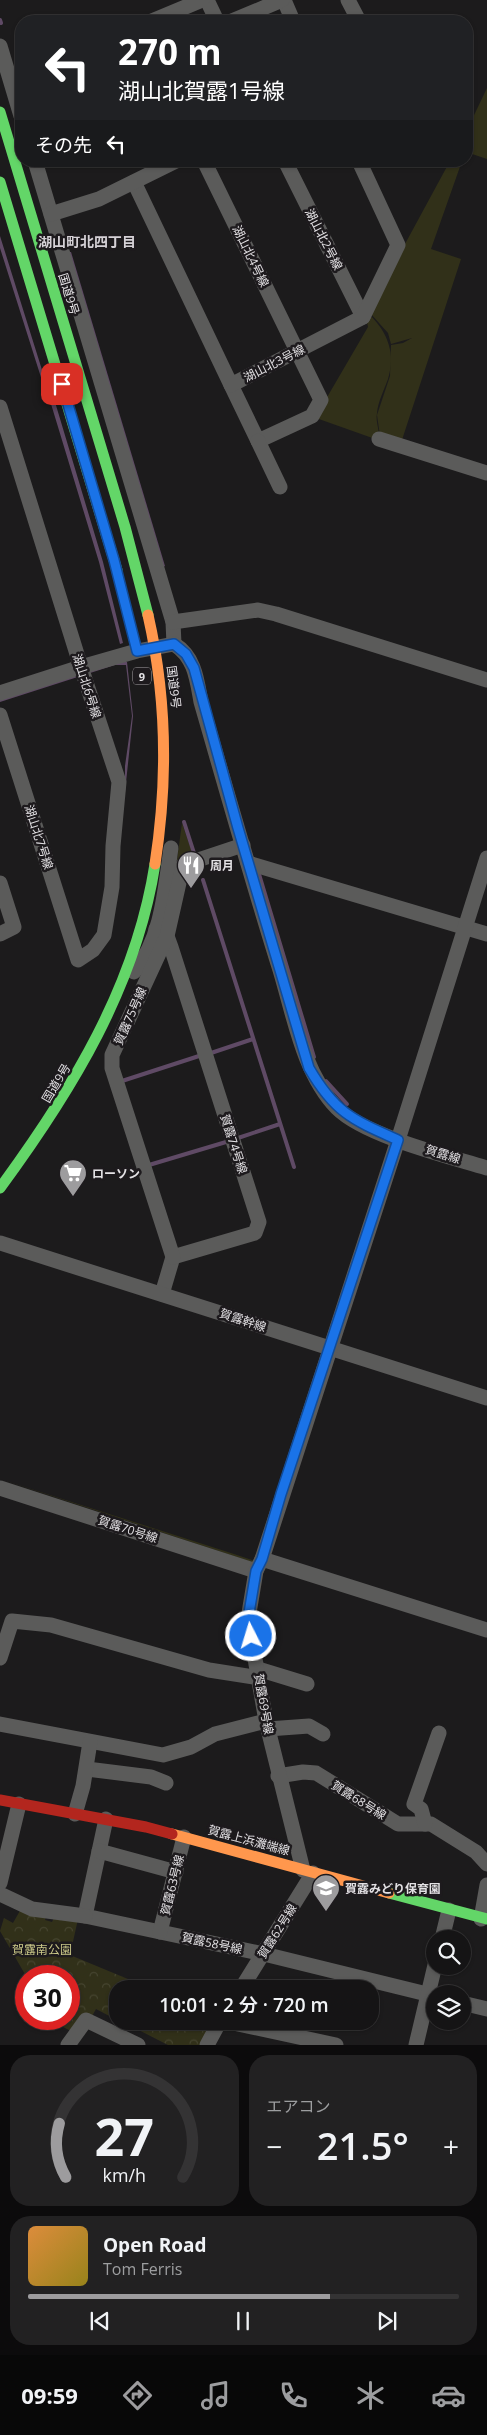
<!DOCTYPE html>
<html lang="ja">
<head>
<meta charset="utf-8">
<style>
  :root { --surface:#151415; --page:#222122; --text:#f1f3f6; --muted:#9d9ea0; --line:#343334; --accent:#9d9c9e }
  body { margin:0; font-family:"Open Sans","Noto Sans JP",sans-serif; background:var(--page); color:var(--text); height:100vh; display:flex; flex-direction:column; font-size:19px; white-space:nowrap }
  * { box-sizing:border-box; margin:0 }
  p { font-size:16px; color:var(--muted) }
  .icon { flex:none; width:28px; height:28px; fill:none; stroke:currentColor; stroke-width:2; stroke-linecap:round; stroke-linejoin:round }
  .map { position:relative; height:2045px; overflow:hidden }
  .panel { display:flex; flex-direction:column; gap:10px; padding:10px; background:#0c0b0c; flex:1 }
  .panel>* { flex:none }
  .guide { position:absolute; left:15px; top:15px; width:458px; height:152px; border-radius:20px; box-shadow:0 1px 4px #0004,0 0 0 1px var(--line); background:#202124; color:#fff; overflow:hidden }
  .controls { position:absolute; left:426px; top:1930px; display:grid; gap:10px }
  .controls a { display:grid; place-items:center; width:45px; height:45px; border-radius:50%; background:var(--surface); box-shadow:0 1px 4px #0004,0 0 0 1px var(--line); font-size:25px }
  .speed { position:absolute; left:15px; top:1965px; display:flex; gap:10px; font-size:25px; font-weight:700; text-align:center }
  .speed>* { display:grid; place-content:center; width:65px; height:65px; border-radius:50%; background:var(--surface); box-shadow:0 1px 4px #0004,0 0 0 1px var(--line); line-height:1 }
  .speed .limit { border:8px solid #d22; background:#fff; color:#111 }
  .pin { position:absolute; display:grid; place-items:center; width:42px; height:42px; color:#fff; margin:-21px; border-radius:10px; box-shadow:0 2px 8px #0006 }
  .me { position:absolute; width:55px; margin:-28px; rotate:355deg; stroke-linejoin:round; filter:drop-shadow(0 0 4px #0008) }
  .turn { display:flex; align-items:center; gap:18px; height:105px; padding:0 20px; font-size:22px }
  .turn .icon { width:65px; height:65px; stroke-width:2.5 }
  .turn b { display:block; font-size:35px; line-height:42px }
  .then { display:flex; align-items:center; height:48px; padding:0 20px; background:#0003; gap:10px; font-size:19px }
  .big { font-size:38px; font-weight:600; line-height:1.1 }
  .panel .widget { flex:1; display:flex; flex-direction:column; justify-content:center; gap:8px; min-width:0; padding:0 18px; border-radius:20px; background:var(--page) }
  .panel .dial { align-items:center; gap:0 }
  .dial svg { height:130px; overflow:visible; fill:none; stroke:var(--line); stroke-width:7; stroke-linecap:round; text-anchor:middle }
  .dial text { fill:var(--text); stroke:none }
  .song { display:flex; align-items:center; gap:15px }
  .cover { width:60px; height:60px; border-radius:8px; background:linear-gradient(135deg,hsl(30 70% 55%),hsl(50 70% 35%)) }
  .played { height:5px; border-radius:2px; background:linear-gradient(90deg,var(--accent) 70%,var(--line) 70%) }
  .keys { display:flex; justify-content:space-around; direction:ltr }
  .heat { display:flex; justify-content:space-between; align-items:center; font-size:28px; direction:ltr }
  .panel .tiles { flex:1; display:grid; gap:10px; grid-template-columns:1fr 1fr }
  .widget:last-child { grid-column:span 2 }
  .trip { position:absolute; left:109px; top:1980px; width:270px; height:50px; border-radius:20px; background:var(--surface); box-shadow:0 1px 4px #0004,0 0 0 1px var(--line); font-weight:600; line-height:50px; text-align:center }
  .tab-bar { display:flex; height:80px; justify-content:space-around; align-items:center; background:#080808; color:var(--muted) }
  .tab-bar .icon { width:35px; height:35px }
  .tab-bar .current { color:var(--accent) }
  .tab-bar b { font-size:22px; color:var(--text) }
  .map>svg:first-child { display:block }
  .grass { fill:#313019 }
  .forest { fill:url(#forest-crowns) }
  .water { fill:#5f4a65 }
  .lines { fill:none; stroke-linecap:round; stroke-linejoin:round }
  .stream { stroke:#5f4a65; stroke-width:4 }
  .street { stroke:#5b5b5a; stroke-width:15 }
  .fast { stroke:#63d668; stroke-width:11 }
  .slow { stroke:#ff974d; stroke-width:11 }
  .jam { stroke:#b3261e; stroke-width:11 }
  .route-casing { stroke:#114b97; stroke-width:12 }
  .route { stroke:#1a73e8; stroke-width:9 }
  .labels { text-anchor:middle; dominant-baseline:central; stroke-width:5; stroke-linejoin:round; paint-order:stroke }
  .shield { fill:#1d1a1d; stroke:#a8a5a8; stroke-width:1 }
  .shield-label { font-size:11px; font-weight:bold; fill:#e3e1e4 }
  .street-label { font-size:12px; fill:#e3e1e4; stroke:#1d1a1d }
  .poi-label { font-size:12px; font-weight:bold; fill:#e3e1e4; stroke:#1d1a1d; text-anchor:start }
  .park-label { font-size:12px; fill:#cac888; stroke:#1d1a1d }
  .neighbourhood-label { font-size:14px; font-weight:bold; fill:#d5d1d6; stroke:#1d1a1d }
</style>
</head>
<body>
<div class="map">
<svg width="487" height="2045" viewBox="0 0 487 2045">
  <defs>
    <pattern id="forest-crowns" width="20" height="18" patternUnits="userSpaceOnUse" patternTransform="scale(1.25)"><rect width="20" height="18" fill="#313019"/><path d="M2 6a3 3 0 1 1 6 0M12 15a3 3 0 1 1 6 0" fill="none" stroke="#45442f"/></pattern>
  </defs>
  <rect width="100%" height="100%" fill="#1c1b1c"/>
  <g class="grass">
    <path d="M487 88V159L466 152V132Z"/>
    <path d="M450 161H462L431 249 461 259 401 443 380 436 377 415 390 376 391 345 403 343 412 338 391 344 388 333 371 314 405 244Z"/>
    <path d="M370 315C388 333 396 354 388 379 384 390 378 402 377 413 375 422 381 432 378 440L316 418 326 399 368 327 367 322Z"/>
    <path d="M182 823 193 855 177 860Z"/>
    <path d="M0 1479 234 1554 255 1561V1563Z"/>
  </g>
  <g class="forest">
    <path d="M21 1909 46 1916 45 1920 52 1922 54 1918 78 1919 70 1955 152 1989H118L117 2020 96 2009 91 2018 73 2032 63 2027 70 2012 69 1976H26L0 1931 4 1918 13 1923Z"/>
    <path d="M121 2021H215L201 2045H168Z"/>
  </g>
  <g class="water">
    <path d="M0 236 48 389 52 392 103 562 123 643 120 644 99 562 48 394 45 390 0 248Z"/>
    <path d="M69 252H71L165 566 163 567Z"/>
    <path d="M115 661 127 662 133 716 125 792V766L132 716 126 665H115L0 702V698Z"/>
  </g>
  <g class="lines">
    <g class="stream">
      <path d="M0 20 1 23"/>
      <path d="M184 822 194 853"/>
      <path d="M259 874 314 1057"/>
      <path d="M203 880 294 1167"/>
      <path d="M211 1053 253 1039"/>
      <path d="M122 1081 199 1056"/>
      <path d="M326 1081 347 1104"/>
      <path d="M238 1138 280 1124"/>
      <path d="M149 1165 226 1142"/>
    </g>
    <g class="street">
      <path d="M207 0 217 21"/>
      <path d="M284 0 293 21"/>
      <path d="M348 0 359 21"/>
      <path d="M152 21 202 0"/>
      <path d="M232 21 282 0"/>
      <path d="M0 46 21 116"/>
      <path d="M35 161 173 622 174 644"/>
      <path d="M204 161 321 400 312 416 258 441 231 385"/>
      <path d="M285 161 363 317"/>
      <path d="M134 182 231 385 363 317 398 245 359 161"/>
      <path d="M51 214 99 199 176 161"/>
      <path d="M0 407 81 667 119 782 113 846 112 887 104 935 93 950 78 960 0 715"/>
      <path d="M379 439 487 473"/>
      <path d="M258 441 280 487"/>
      <path d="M173 622 258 610 276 614 487 680"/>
      <path d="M0 693 81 667 137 651 174 644C195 657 197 680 201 702 227 792 252 881 280 970 294 1016 303 1073 337 1108 365 1136 448 1156 487 1168"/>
      <path d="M248 863 487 934"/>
      <path d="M0 883 14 927 0 934"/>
      <path d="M156 929 167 936 171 947 259 1222 255 1233 173 1257 162 1294"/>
      <path d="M134 972C162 939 165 889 171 848"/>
      <path d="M0 1243 487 1398"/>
      <path d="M173 1257 112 1068V1055L167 936 183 865 243 845"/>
      <path d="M0 1488 256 1571"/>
      <path d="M262 1559 487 1630"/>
      <path d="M0 1658 12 1621 51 1625 209 1670 260 1678"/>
      <path d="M258 1669 307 1684"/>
      <path d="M0 1724 163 1755 191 1747 215 1734 266 1721"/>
      <path d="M268 1729 309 1726 323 1734"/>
      <path d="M87 1769 151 1777 166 1783"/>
      <path d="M278 1776 303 1772 316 1773 398 1824H431L476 1852 487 1864"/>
      <path d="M75 1814 83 1786 90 1742"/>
      <path d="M106 1819 85 1916 264 1954 435 1996"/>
      <path d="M425 1824 421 1809 414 1804 439 1733"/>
      <path d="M99 1851 176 1872"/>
      <path d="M303 1870 266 1721 248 1619 256 1571 262 1559 398 1140 487 858"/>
      <path d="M0 1883 19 1804"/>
      <path d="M0 1894 32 1909 85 1916"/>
      <path d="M481 1919 487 1885"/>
      <path d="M160 1932 184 1837"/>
      <path d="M442 1939 449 1910"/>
      <path d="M241 1989 313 1873"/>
      <path d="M462 2003 487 2009"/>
      <path d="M224 2021 336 2045"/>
      <path d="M68 2045 86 2020 138 2045"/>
      <path d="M207 2045 220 2021"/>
      <path d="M416 2045 435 1965"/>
    </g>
    <g class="fast">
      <path d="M0 112 125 527 148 615"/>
      <path d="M0 182 117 570"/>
      <path d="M0 1188C72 1090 136 986 155 864"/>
      <path d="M389 1893 487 1919"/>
    </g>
    <g class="slow">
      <path d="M148 615C167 698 168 780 155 864"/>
      <path d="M172 1834 389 1893"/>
    </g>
    <path class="jam" d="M0 1800 146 1827 172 1834"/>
  </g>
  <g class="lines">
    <g class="route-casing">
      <path id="route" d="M62 384 114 560 137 651 174 644 186 654 194 668 238 828 309 1068C335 1113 353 1120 398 1140L281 1494 262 1559 256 1571 248 1619 251 1636"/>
    </g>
    <use href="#route" class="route"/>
  </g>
  <defs>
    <g id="restaurant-pin" transform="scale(1.4375)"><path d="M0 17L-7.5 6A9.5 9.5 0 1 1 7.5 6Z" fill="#9d9c9e" stroke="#1d1a1d"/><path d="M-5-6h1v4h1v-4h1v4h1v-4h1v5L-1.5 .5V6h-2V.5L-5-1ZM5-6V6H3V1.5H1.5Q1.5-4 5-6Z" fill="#fff"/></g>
    <g id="supermarket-pin" transform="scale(1.4375)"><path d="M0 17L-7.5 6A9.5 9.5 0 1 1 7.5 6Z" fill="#9d9c9e" stroke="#1d1a1d"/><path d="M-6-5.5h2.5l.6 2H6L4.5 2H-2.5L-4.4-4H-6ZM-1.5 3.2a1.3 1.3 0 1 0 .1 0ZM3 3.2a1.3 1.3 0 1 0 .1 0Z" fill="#fff"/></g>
    <g id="school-pin" transform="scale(1.4375)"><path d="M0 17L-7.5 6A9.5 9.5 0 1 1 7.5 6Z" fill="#9d9c9e" stroke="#1d1a1d"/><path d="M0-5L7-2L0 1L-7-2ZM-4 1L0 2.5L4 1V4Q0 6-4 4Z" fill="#fff"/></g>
  </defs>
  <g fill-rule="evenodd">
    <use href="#restaurant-pin" x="191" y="865"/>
    <use href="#supermarket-pin" x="73" y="1173"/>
    <use href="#school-pin" x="326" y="1888"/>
  </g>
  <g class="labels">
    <rect class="shield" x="133" y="667.5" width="18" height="17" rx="4"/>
    <g class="shield-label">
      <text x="142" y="676">9</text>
    </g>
    <g class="street-label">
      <text transform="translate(324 239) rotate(63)">湖山北2号線</text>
      <text transform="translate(251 256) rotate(64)">湖山北4号線</text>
      <text transform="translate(69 294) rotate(73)">国道9号</text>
      <text transform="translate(274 363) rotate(-27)">湖山北3号線</text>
      <text transform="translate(87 686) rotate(72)">湖山北6号線</text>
      <text transform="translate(174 687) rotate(83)">国道9号</text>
      <text transform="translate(39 837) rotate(72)">湖山北7号線</text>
      <text transform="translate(130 1016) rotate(-66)">賀露75号線</text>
      <text transform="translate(56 1083) rotate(-59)">国道9号</text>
      <text transform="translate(234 1144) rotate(72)">賀露74号線</text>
      <text transform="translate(443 1154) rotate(17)">賀露線</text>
      <text transform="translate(243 1320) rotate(18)">賀露幹線</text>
      <text transform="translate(128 1529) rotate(18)">賀露70号線</text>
      <text transform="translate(264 1704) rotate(80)">賀露69号線</text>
      <text transform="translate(359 1800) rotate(32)">賀露68号線</text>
      <text transform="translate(249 1840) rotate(15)">賀露上浜灘端線</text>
      <text transform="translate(172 1885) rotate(-76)">賀露63号線</text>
      <text transform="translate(277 1931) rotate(-58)">賀露62号線</text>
      <text transform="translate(212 1943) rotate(12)">賀露58号線</text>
    </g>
    <g class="poi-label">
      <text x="210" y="865">周月</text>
      <text x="92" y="1173">ローソン</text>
      <text x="345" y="1888">賀露みどり保育園</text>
    </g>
    <g class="park-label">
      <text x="42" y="1949">賀露南公園</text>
    </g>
    <g class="neighbourhood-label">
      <text x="87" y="241">湖山町北四丁目</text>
    </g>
  </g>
</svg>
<div class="controls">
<a><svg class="icon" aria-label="search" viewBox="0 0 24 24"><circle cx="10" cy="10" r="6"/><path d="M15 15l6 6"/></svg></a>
<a><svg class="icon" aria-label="layers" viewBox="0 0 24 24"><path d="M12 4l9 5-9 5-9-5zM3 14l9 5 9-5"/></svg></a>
</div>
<div class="speed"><div class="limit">30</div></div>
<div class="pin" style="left:62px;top:384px;background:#d93025"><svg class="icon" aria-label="arrive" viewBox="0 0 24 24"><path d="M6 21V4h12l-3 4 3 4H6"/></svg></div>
<svg class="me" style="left:251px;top:1636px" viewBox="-20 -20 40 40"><circle r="17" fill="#1a73e8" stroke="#fff" stroke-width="3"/><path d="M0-11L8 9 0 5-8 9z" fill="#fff"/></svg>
<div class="trip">10:01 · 2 分 · 720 m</div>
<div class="guide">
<div class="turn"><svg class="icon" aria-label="left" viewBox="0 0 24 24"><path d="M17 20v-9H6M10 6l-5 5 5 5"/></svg><div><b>270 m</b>湖山北賀露1号線</div></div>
<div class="then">その先<svg class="icon" aria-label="left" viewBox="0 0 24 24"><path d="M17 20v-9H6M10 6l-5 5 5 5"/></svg></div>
</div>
</div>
<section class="panel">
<div class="tiles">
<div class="widget dial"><svg viewBox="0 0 100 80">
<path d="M14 69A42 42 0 1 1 86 69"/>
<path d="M14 69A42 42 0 0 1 10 36" stroke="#9d9c9e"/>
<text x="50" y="56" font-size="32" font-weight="700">27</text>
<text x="50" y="72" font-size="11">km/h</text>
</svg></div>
<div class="widget"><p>エアコン</p>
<div class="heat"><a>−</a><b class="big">21.5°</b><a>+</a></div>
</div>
<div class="widget">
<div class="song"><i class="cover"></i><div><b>Open Road</b><p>Tom Ferris</p></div></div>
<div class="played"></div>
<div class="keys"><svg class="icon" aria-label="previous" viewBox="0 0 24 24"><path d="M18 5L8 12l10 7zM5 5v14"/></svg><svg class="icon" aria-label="pause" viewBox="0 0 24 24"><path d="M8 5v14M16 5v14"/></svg><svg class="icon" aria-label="next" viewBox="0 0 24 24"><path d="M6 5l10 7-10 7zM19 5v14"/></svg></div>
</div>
</div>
</section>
<nav class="tab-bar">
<b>09:59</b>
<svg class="icon current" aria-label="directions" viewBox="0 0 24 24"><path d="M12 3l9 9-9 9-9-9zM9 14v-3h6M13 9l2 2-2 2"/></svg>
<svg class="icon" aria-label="music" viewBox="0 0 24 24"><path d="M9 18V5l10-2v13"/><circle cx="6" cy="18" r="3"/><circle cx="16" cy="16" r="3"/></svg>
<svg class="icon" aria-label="phone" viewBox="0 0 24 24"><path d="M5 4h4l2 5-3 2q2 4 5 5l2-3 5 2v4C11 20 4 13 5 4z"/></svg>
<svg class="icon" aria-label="climate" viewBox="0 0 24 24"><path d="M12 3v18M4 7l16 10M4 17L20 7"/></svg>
<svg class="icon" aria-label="car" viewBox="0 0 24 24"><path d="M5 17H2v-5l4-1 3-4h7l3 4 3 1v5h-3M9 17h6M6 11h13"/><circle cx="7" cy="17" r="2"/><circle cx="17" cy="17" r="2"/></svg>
</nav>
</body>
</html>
